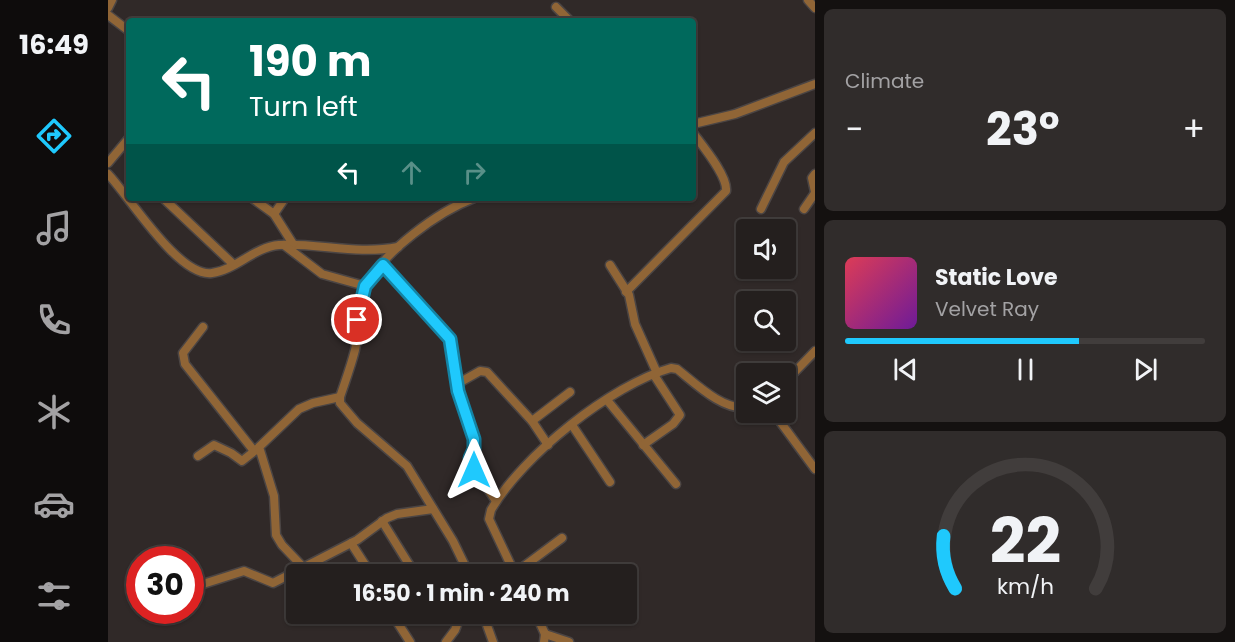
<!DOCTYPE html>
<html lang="en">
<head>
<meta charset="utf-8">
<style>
  :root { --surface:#241f1e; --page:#302c2b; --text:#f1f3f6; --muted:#a3a2a4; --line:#413d3c; --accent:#1fc9fd }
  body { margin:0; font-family:Poppins,sans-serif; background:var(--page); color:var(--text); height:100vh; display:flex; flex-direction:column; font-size:22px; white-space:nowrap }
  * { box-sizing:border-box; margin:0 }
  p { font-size:20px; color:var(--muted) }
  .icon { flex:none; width:33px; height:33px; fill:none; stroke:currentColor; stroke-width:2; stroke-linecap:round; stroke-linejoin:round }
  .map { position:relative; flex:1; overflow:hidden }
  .drawer { display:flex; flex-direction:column; gap:9px; padding:9px; background:#141110; width:420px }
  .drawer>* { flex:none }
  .top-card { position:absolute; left:18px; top:18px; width:570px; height:183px; border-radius:6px; box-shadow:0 2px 4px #0004,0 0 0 2px var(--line); background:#00695c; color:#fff; overflow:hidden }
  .controls { position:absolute; left:628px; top:219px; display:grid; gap:12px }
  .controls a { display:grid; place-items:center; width:60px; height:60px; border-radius:6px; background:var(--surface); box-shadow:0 2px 4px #0004,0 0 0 2px var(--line); font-size:30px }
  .speed { position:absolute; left:18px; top:546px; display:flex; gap:12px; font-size:30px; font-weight:700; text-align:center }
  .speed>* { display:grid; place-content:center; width:78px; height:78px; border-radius:50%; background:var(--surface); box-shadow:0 2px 4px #0004,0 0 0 2px var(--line); line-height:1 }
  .speed .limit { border:9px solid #d22; background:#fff; color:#111 }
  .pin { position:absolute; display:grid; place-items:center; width:51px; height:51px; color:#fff; margin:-26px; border:3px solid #fff; border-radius:50%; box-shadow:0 2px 6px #0007 }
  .me { position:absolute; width:66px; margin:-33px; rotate:0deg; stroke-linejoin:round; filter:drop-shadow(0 0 4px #0008) }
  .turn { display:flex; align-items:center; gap:21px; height:126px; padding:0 24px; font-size:27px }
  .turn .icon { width:78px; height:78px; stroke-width:2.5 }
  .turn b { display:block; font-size:42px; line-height:51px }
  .lanes { display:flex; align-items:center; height:57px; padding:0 24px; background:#0003; justify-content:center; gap:30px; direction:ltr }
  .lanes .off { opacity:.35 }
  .big { font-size:45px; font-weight:700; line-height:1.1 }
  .drawer .widget { flex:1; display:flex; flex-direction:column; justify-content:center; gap:9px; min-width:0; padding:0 21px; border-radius:9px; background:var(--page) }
  .drawer .dial { align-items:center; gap:0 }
  .dial svg { height:156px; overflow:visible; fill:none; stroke:var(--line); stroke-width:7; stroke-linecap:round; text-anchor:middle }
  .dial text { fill:var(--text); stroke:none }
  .song { display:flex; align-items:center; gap:18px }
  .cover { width:72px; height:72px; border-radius:9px; background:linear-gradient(135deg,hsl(350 70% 55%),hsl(280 70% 35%)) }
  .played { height:6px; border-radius:3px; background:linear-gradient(90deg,var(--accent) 65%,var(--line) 65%) }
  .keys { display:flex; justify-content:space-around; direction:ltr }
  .heat { display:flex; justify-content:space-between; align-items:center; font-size:33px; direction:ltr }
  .trip { position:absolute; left:178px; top:564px; width:351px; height:60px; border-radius:6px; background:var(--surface); box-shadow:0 2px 4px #0004,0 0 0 2px var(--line); font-weight:700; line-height:60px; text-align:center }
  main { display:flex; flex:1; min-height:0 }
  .tabs { display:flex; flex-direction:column; width:108px; justify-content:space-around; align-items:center; background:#0e0c0c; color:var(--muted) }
  .tabs .icon { width:42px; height:42px }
  .tabs .active { color:var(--accent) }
  .tabs b { font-size:27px; color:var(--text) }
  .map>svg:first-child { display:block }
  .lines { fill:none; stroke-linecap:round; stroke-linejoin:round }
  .minor-casing { stroke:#4b4544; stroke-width:11 }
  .minor { stroke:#906536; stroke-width:8 }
  .route-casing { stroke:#1483a4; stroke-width:15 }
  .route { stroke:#1fc9fd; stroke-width:10 }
</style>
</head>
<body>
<main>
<nav class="tabs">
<b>16:49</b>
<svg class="icon active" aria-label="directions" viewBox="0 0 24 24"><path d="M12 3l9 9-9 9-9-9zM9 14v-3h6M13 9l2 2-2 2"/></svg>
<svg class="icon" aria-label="music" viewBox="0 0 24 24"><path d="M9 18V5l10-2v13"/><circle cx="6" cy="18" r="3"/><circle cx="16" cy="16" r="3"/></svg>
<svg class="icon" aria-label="phone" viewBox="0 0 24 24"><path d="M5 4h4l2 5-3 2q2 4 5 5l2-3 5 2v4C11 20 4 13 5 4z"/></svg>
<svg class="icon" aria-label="climate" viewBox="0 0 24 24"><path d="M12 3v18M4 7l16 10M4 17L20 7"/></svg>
<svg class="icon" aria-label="car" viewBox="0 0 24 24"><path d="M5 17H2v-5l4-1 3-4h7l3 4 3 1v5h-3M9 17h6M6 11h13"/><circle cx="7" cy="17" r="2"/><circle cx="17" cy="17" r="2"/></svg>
<svg class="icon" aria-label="filters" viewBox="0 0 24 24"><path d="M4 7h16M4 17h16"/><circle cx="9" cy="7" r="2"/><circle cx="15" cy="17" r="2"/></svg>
</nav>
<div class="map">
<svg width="707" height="642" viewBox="0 0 707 642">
  <rect width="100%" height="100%" fill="#302928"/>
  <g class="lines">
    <g class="minor-casing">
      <g id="minor">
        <path d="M700 0 707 8"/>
        <path d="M448 7 462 21"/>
        <path d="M0 8 4 0"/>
        <path d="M0 15 21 31"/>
        <path d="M585 124 627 114 707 84"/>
        <path d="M0 163 21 138"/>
        <path d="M0 174C21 196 71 278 104 273 128 270 146 247 171 245 212 243 248 255 290 247"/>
        <path d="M707 174 704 178 707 192"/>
        <path d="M55 198 125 264"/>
        <path d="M144 198 166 214 185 244"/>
        <path d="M653 209 676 162 707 133"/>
        <path d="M696 209 707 193"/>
        <path d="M166 214 177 198"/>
        <path d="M176 245 214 274 257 286"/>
        <path d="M275 265 342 339 350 391 366 439 362 463 388 501"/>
        <path d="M502 265 521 295 527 324 549 373"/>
        <path d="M518 292 618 191C620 176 594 145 585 133"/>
        <path d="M95 327 75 353 77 364 146 451"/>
        <path d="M678 381 707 351"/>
        <path d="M349 384 372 371 379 372 424 421 440 445"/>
        <path d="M499 400 568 484"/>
        <path d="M665 412 707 469"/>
        <path d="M424 421 462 392"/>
        <path d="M464 425 502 482"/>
        <path d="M535 445 565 424 572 415 546 375"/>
        <path d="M90 456 106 445 123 453 134 461 149 449"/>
        <path d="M274 521 307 574"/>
        <path d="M243 543 263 574"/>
        <path d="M195 567 174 545 168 535 166 496 151 447 191 409 205 403 232 397"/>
        <path d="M407 573 454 538"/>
        <path d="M361 574 345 541 299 466 249 423 232 403V397C237 382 243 366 247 350 252 329 246 306 257 286 277 251 329 212 366 198"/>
        <path d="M407 574 381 519 383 510C414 456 503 385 563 368L569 369C587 383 615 411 639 407"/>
        <path d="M95 584 136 571 165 583 249 540 279 518 289 514 325 509"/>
        <path d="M284 614 302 642"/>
        <path d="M375 614 385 642"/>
        <path d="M428 614 437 634 436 642"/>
        <path d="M437 634 461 642"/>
        <path d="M338 642 347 630 353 614"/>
      </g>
    </g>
    <use href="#minor" class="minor"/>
  </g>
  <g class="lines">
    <g class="route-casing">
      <path id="route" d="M249 320 257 286 275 265 342 339 350 391 366 439V449L362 458 366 470"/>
    </g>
    <use href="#route" class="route"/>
  </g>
</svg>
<div class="controls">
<a><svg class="icon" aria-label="sound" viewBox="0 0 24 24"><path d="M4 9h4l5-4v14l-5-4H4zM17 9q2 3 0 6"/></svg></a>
<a><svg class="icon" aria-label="search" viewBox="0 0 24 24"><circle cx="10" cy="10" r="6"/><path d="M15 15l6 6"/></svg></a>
<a><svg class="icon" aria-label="layers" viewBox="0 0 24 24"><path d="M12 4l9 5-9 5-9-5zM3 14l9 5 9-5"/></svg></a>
</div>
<div class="speed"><div class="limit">30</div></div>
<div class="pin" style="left:249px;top:320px;background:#d93025"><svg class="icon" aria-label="arrive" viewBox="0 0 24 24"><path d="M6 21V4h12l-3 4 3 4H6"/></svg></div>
<svg class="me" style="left:366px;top:470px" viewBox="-20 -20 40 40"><path d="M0-17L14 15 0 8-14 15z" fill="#1fc9fd" stroke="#fff" stroke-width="4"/></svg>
<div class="trip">16:50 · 1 min · 240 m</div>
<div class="top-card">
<div class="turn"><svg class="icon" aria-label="left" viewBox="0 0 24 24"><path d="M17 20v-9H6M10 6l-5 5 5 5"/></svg><div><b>190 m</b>Turn left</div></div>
<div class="lanes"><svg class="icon" aria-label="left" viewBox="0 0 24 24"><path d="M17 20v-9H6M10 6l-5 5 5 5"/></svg><svg class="icon off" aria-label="ahead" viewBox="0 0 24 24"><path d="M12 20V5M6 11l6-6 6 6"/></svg><svg class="icon off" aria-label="right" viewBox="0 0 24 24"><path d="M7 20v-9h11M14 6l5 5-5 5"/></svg></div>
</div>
</div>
<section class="drawer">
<div class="widget"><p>Climate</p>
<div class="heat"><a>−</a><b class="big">23°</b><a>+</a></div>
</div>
<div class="widget">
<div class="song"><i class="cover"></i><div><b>Static Love</b><p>Velvet Ray</p></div></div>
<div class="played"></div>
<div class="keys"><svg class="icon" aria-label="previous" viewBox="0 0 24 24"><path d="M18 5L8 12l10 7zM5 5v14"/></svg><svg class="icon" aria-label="pause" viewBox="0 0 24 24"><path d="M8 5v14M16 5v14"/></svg><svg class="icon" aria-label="next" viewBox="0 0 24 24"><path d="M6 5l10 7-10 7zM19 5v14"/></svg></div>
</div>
<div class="widget dial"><svg viewBox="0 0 100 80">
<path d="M14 69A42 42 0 1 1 86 69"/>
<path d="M14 69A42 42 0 0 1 8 42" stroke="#1fc9fd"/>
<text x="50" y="56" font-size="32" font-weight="700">22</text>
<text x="50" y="72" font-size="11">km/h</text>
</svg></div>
</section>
</main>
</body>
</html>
